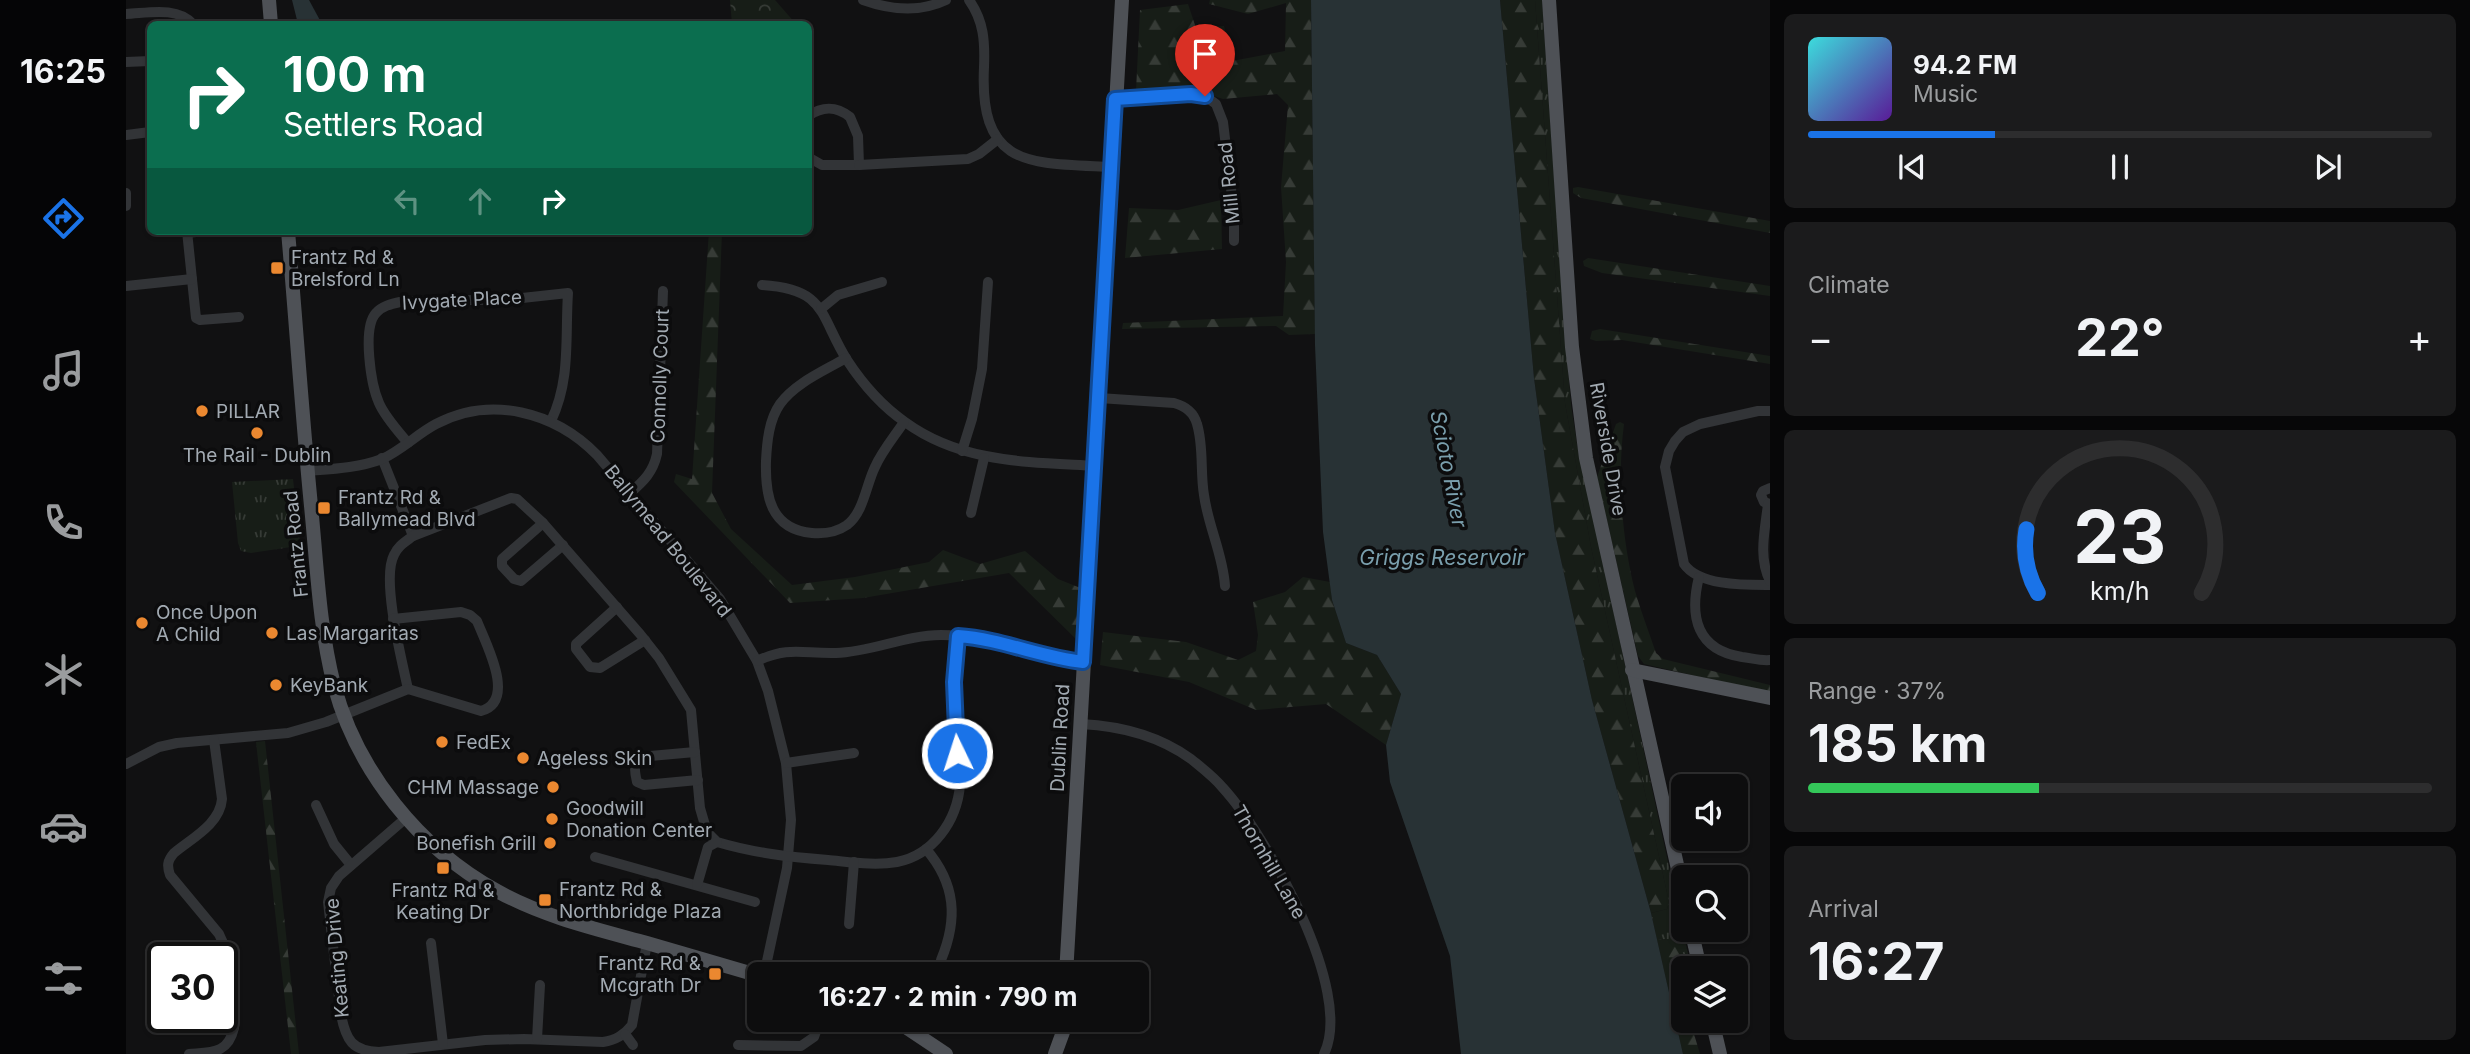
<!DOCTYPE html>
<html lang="en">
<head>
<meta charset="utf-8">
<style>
  :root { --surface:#0d0d0e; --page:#1b1b1c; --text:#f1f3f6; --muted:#9a9c9e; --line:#2d2d2e; --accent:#1a73e8 }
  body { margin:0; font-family:Inter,sans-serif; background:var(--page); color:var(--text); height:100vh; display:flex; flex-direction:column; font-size:26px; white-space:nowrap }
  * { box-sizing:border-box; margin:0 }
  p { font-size:23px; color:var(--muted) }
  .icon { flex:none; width:38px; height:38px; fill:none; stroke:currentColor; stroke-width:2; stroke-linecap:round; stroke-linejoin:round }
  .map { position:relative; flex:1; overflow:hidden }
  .panel { display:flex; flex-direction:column; gap:14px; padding:14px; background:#070708; width:700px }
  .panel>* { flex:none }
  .top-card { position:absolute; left:21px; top:21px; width:665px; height:214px; border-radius:10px; box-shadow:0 2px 5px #0004,0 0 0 2px var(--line); background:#0b6e4f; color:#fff; overflow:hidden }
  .fabs { position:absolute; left:1545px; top:774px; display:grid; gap:14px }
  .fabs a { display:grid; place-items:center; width:77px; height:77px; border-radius:10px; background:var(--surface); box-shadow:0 2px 5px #0004,0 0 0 2px var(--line); font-size:35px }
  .speed { position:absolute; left:21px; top:942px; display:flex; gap:14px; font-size:35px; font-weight:700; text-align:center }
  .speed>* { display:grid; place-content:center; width:91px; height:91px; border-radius:50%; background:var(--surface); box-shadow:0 2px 5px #0004,0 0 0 2px var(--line); line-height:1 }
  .speed .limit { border:4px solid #111; border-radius:10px; background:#fff; color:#111 }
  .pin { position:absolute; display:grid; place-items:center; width:60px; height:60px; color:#fff; margin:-72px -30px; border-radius:50% 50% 50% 0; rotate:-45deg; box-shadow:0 0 7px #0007 }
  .pin .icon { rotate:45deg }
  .me { position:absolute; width:77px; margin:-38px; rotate:356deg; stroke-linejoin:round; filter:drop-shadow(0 0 5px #0008) }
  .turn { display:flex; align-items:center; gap:24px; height:147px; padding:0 21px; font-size:32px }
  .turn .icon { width:91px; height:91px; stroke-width:2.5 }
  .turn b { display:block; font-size:49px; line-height:60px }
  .lanes { display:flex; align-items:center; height:66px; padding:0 21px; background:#0003; justify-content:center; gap:35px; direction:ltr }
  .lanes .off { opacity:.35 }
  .big { font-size:52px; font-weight:700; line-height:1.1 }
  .panel .widget { flex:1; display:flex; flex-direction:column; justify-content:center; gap:10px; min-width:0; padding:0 24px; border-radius:10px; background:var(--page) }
  .panel .dial { align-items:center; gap:0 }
  .dial svg { height:182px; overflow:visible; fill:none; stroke:var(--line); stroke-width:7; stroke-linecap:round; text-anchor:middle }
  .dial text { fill:var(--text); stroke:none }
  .song { display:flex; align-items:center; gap:21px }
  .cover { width:84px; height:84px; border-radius:10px; background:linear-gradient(135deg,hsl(180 70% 55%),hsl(270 70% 35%)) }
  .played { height:7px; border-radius:4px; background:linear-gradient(90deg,var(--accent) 30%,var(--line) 30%) }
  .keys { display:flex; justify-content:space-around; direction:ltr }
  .heat { display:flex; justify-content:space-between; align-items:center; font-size:38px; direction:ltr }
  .charge { height:10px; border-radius:5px; background:linear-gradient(90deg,#34c759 37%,var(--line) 0) }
  .trip { position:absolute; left:621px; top:962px; width:402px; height:70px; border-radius:10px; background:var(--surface); box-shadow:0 2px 5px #0004,0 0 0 2px var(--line); font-weight:700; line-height:70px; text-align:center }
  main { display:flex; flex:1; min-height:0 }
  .tabs { display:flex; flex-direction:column; width:126px; justify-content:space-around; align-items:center; background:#050506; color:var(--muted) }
  .tabs .icon { width:49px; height:49px }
  .tabs .current { color:var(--accent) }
  .tabs b { font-size:32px; color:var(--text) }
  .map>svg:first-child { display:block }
  .grass { fill:url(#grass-tufts) }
  .forest { fill:url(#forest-firs) }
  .park { fill:url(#park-crowns) }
  .water { fill:#283235 }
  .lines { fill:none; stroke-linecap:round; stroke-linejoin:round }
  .minor { stroke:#323437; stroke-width:10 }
  .major { stroke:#4e5156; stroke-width:14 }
  .route-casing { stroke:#114b97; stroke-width:18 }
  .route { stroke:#1a73e8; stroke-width:12 }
  .poi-dot { fill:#eb8830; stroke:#0c0c0d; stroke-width:2.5 }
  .labels { text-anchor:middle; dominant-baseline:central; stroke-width:7; stroke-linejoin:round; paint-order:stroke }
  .street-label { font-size:19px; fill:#a2aab2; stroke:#0c0c0d }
  .poi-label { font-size:19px; fill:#a2aab2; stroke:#0c0c0d; text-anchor:start }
  .water-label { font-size:21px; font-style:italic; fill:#7a9fad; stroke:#0c0c0d }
</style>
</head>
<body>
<main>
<nav class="tabs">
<b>16:25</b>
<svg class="icon current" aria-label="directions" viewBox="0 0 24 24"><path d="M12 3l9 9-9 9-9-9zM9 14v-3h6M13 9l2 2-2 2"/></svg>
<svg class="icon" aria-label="music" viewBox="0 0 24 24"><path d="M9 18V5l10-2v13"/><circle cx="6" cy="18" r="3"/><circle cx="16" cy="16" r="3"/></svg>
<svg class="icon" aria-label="phone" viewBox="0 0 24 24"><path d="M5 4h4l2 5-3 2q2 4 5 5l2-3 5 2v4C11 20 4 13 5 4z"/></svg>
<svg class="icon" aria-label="climate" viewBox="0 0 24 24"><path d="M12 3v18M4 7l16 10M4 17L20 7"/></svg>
<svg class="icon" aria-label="car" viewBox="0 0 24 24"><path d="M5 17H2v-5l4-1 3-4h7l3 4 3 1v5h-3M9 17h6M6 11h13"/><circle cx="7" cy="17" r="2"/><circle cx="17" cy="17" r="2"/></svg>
<svg class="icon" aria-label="filters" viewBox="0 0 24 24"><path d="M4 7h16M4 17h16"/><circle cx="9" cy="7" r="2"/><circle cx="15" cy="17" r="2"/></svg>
</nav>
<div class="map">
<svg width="1644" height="1054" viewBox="0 0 1644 1054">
  <defs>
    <pattern id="grass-tufts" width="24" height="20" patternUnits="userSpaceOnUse" patternTransform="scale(1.75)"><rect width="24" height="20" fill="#171d17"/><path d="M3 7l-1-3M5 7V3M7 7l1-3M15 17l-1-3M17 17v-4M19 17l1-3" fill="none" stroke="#363b36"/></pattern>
    <pattern id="forest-firs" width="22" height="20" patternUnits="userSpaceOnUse" patternTransform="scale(1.75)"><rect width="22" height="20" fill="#171d17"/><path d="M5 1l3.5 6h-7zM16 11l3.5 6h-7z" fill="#363b36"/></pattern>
    <pattern id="park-crowns" width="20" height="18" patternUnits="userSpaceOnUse" patternTransform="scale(1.75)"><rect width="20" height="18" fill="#171d17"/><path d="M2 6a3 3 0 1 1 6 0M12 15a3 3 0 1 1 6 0" fill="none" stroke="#363b36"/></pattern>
  </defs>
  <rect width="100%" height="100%" fill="#111112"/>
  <g class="grass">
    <path d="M1409 0H1416L1438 319 1445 405 1451 444 1565 968H1559L1553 938 1531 940 1525 913 1541 909 1543 902 1465 547 1439 403Z"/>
    <path d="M167 479 174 542 172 546 125 553 115 551 112 543 106 482Z"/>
  </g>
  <g class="forest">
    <path d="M1084 0H1185L1189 334 1163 335 1150 326 996 329 997 323 1157 316 1160 262 1155 187 1162 105 1151 94 1097 99 1066 89 1010 91 1014 10 1062 4 1070 28 1098 26 1106 61 1159 51 1160 3 1122 14 1083 4Z"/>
    <path d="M1374 0H1409L1439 403 1465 547 1543 902 1541 909 1525 913 1466 700 1429 533 1408 378Z"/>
    <path d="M1452 187 1644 221V233L1455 198 1447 193V188Z"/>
    <path d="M1095 200 1096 249 999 258 1003 208 1052 210Z"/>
    <path d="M583 231H596L586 493 605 529 666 585 729 577 803 562 817 550 854 564 899 551 932 579 957 589 953 642 883 573 737 598 664 603 548 482 550 474 566 479Z"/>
    <path d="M1462 258 1644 286V296L1476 273 1458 266 1457 261Z"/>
    <path d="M1474 329 1644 356V364L1496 340 1470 341 1464 339 1466 331Z"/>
    <path d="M1494 422 1498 424C1491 477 1496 540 1509 591 1515 612 1523 632 1530 653L1537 659 1644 685V693L1518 664 1512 656 1471 477 1490 424Z"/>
    <path d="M1177 577 1204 582 1206 600 1220 643 1251 655 1275 694 1260 745 1200 704 1130 710 1063 682 974 665 977 632 1060 642 1112 660 1130 651 1132 635 1127 602 1159 592Z"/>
    <path d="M139 741 173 1054H165L130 742Z"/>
    <path d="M1553 938 1555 941 1559 968H1558V1020H1567L1568 1034 1574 1054H1557L1531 940Z"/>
  </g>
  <path class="park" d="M604 0H649L670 24H606Z"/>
  <g class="water">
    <path d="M166 0H183L196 24H172Z"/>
    <path d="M1185 0H1374L1408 378 1429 533 1466 700 1525 913 1557 1054H1335L1324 956 1264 782 1260 745 1275 694 1251 655 1220 643 1206 600 1197 532 1189 345Z"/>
  </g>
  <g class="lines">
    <g class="minor">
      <path d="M737 0C765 10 793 13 820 0"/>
      <path d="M843 0C858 21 859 42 858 67 853 169 904 163 986 167"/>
      <path d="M0 14C22 13 51 6 67 24"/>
      <path d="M0 62 24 61"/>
      <path d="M989 99 1065 94 1079 96 1090 104 1097 122 1108 213V241"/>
      <path d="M682 116C697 106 710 106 724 117L732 136 733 165H696L682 157"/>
      <path d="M0 135 24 132"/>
      <path d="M733 165 842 159 853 154 872 139"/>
      <path d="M0 193V206"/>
      <path d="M61 231 70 318 74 320 113 317"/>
      <path d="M61 233 79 231"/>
      <path d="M636 285C701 289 693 315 721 360 736 383 756 406 779 422 835 463 902 462 969 466"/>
      <path d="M0 286 66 279"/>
      <path d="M695 309 712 295 756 282"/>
      <path d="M720 358C698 371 669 383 654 404 643 420 641 441 640 461 639 495 644 529 686 533 698 534 711 532 721 525 738 512 740 485 749 467 756 451 768 437 778 422"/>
      <path d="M973 398 1048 403C1059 406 1068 413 1071 424 1078 447 1074 472 1078 495 1082 526 1097 554 1099 586"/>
      <path d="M1644 411H1632L1574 424 1557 432 1549 441 1543 451 1539 467 1558 564C1573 586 1619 585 1644 585"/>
      <path d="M282 443C272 431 259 417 253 403 245 385 236 328 250 313 256 306 265 304 274 302L387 299 442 293C439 338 445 379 425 421"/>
      <path d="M836 451 846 419 856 369 862 282"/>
      <path d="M256 458 287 536"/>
      <path d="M182 471C207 469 232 468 256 459 276 450 291 434 310 424 365 395 429 412 471 455L594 599 631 661 642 691 660 763 665 820 661 868 638 975"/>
      <path d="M1644 488 1637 491 1635 495 1638 502 1644 504"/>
      <path d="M504 493C518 481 527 472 531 454L537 291"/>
      <path d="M1642 504C1639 530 1632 557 1644 581"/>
      <path d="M845 513 858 458"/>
      <path d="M417 523 376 559V566L388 579 395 581 437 545"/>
      <path d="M1573 577C1563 617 1571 650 1616 657 1625 658 1635 661 1644 660"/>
      <path d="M491 607 450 644V649L464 667 474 668 519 640"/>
      <path d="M631 661C663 646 677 654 710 653 746 652 779 635 815 635 864 635 909 656 957 662"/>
      <path d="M282 689C276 661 255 579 268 555 272 546 279 542 287 536L385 498 391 499 417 523 514 634 533 658 565 710 574 808 581 832 591 842C628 853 663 857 702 860 724 862 749 866 771 862 807 855 831 821 834 785 836 769 831 753 829 738 827 704 829 670 832 636"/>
      <path d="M955 724C995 726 1032 735 1065 759 1076 768 1088 777 1097 788 1140 835 1229 991 1198 1054"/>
      <path d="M569 752 513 757C507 762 509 774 511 782L518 785 572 780"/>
      <path d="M660 763 728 753"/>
      <path d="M0 764 33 747 51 743 162 733 200 722 282 689 355 711C391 701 360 644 351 621L344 615 335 612 267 619"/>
      <path d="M190 805 208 844 225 865"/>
      <path d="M280 818 213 876 205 888 202 902 215 1015C220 1040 226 1051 253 1052L359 1040 398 1039 477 1042C490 1040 498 1035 506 1025L521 943"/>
      <path d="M800 849C830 884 832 919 815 960"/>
      <path d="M469 857 629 902"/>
      <path d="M571 885 582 847 591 842"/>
      <path d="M723 924 728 862"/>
      <path d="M305 943 317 1044"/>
      <path d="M499 1034 507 1045"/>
      <path d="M411 1039 414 985"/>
      <path d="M612 1045 675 1046 688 1037 694 1020"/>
      <path d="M63 1054C86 1052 102 1054 108 1028L98 945 93 934 44 875C41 866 41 861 48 853 66 838 94 824 96 799L88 740"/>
    </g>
    <g class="major">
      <path d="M143 0 145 24"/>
      <path d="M1423 0 1446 347 1460 458 1558 896"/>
      <path d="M162 231C170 323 176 414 185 506 191 565 193 626 208 685 231 771 293 848 371 891 418 917 470 929 521 943 559 954 596 965 634 976"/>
      <path d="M1506 670 1644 698"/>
      <path d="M1565 929 1574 968"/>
      <path d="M940 975 996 0"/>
      <path d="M769 1020 820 1054"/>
      <path d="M1586 1020 1594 1054"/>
      <path d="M929 1054 937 1032V1020"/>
    </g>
  </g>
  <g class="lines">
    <g class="route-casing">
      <path id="route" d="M831 753 828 682 832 636C875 639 914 657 957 662L989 99 1065 94 1079 96"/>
    </g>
    <use href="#route" class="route"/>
  </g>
  <g class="poi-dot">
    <rect x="144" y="261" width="14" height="14" rx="3.5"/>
    <circle cx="76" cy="411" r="7"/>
    <circle cx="131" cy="433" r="7"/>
    <rect x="191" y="501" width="14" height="14" rx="3.5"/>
    <circle cx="16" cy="623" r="7"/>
    <circle cx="146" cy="633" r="7"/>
    <circle cx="150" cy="685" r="7"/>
    <circle cx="316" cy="742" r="7"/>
    <circle cx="397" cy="758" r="7"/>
    <circle cx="427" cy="787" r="7"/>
    <circle cx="426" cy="819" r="7"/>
    <circle cx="424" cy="843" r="7"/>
    <rect x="310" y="861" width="14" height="14" rx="3.5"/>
    <rect x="412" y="893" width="14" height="14" rx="3.5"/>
    <rect x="582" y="967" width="14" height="14" rx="3.5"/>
  </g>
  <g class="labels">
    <g class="street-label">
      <text transform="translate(1103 183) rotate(-96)">Mill Road</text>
      <text transform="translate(336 300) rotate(-3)">Ivygate Place</text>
      <text transform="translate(534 376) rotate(-88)">Connolly Court</text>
      <text transform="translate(1482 449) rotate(80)">Riverside Drive</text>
      <text transform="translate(542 541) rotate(51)">Ballymead Boulevard</text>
      <text transform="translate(170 544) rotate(-96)">Frantz Road</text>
      <text transform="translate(934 738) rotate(-87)">Dublin Road</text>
      <text transform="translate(1143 862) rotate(60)">Thornhill Lane</text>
      <text transform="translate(211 958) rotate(-95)">Keating Drive</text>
    </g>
    <g class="poi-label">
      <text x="165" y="257">Frantz Rd &amp;<tspan x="165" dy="22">Brelsford Ln</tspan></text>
      <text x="90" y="411">PILLAR</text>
      <text x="131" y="455" text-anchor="middle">The Rail - Dublin</text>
      <text x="212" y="497">Frantz Rd &amp;<tspan x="212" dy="22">Ballymead Blvd</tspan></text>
      <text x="30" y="612">Once Upon<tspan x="30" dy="22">A Child</tspan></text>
      <text x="160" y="633">Las Margaritas</text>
      <text x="164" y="685">KeyBank</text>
      <text x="330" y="742">FedEx</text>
      <text x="411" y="758">Ageless Skin</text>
      <text x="413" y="787" text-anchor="end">CHM Massage</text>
      <text x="440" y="808">Goodwill<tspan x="440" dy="22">Donation Center</tspan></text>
      <text x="410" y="843" text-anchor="end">Bonefish Grill</text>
      <text x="433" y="889">Frantz Rd &amp;<tspan x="433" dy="22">Northbridge Plaza</tspan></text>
      <text x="317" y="890" text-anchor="middle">Frantz Rd &amp;<tspan x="317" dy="22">Keating Dr</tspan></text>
      <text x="575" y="963" text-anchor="end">Frantz Rd &amp;<tspan x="575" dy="22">Mcgrath Dr</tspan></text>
    </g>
    <g class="water-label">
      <text transform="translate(1323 469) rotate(79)">Scioto River</text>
      <text x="1316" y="557">Griggs Reservoir</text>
    </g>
  </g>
</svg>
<div class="fabs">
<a><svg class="icon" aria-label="sound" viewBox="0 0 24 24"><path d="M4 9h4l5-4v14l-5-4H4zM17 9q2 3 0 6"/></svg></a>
<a><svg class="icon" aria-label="search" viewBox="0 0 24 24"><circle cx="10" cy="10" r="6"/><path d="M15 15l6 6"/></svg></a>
<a><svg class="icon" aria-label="layers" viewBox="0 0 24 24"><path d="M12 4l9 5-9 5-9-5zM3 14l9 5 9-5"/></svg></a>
</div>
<div class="speed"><div class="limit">30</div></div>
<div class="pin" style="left:1079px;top:96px;background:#d93025"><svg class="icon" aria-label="arrive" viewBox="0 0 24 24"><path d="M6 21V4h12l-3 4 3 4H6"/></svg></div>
<svg class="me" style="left:831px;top:753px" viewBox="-20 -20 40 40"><circle r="17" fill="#1a73e8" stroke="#fff" stroke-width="3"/><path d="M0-11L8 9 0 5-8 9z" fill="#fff"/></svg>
<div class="trip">16:27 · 2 min · 790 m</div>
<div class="top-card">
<div class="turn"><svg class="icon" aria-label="right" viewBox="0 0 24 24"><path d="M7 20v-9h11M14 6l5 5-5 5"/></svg><div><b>100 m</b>Settlers Road</div></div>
<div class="lanes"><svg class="icon off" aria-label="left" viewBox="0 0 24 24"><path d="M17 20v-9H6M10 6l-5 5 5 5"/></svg><svg class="icon off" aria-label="ahead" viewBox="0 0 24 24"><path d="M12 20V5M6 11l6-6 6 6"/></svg><svg class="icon" aria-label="right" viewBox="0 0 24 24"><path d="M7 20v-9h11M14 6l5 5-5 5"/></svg></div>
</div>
</div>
<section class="panel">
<div class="widget">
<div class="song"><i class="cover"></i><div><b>94.2 FM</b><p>Music</p></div></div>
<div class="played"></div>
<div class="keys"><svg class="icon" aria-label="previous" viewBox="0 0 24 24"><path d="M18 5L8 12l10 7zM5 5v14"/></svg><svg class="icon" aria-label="pause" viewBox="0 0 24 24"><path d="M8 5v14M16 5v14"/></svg><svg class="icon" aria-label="next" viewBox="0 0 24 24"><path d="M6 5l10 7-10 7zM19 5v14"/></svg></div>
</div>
<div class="widget"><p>Climate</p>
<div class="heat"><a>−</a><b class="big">22°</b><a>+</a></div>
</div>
<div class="widget dial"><svg viewBox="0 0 100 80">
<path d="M14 69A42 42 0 1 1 86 69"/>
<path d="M14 69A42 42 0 0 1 9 41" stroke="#1a73e8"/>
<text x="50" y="56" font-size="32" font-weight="700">23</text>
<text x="50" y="72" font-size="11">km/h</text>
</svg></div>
<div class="widget"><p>Range · 37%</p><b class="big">185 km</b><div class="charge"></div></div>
<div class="widget"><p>Arrival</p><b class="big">16:27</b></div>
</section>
</main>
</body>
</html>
